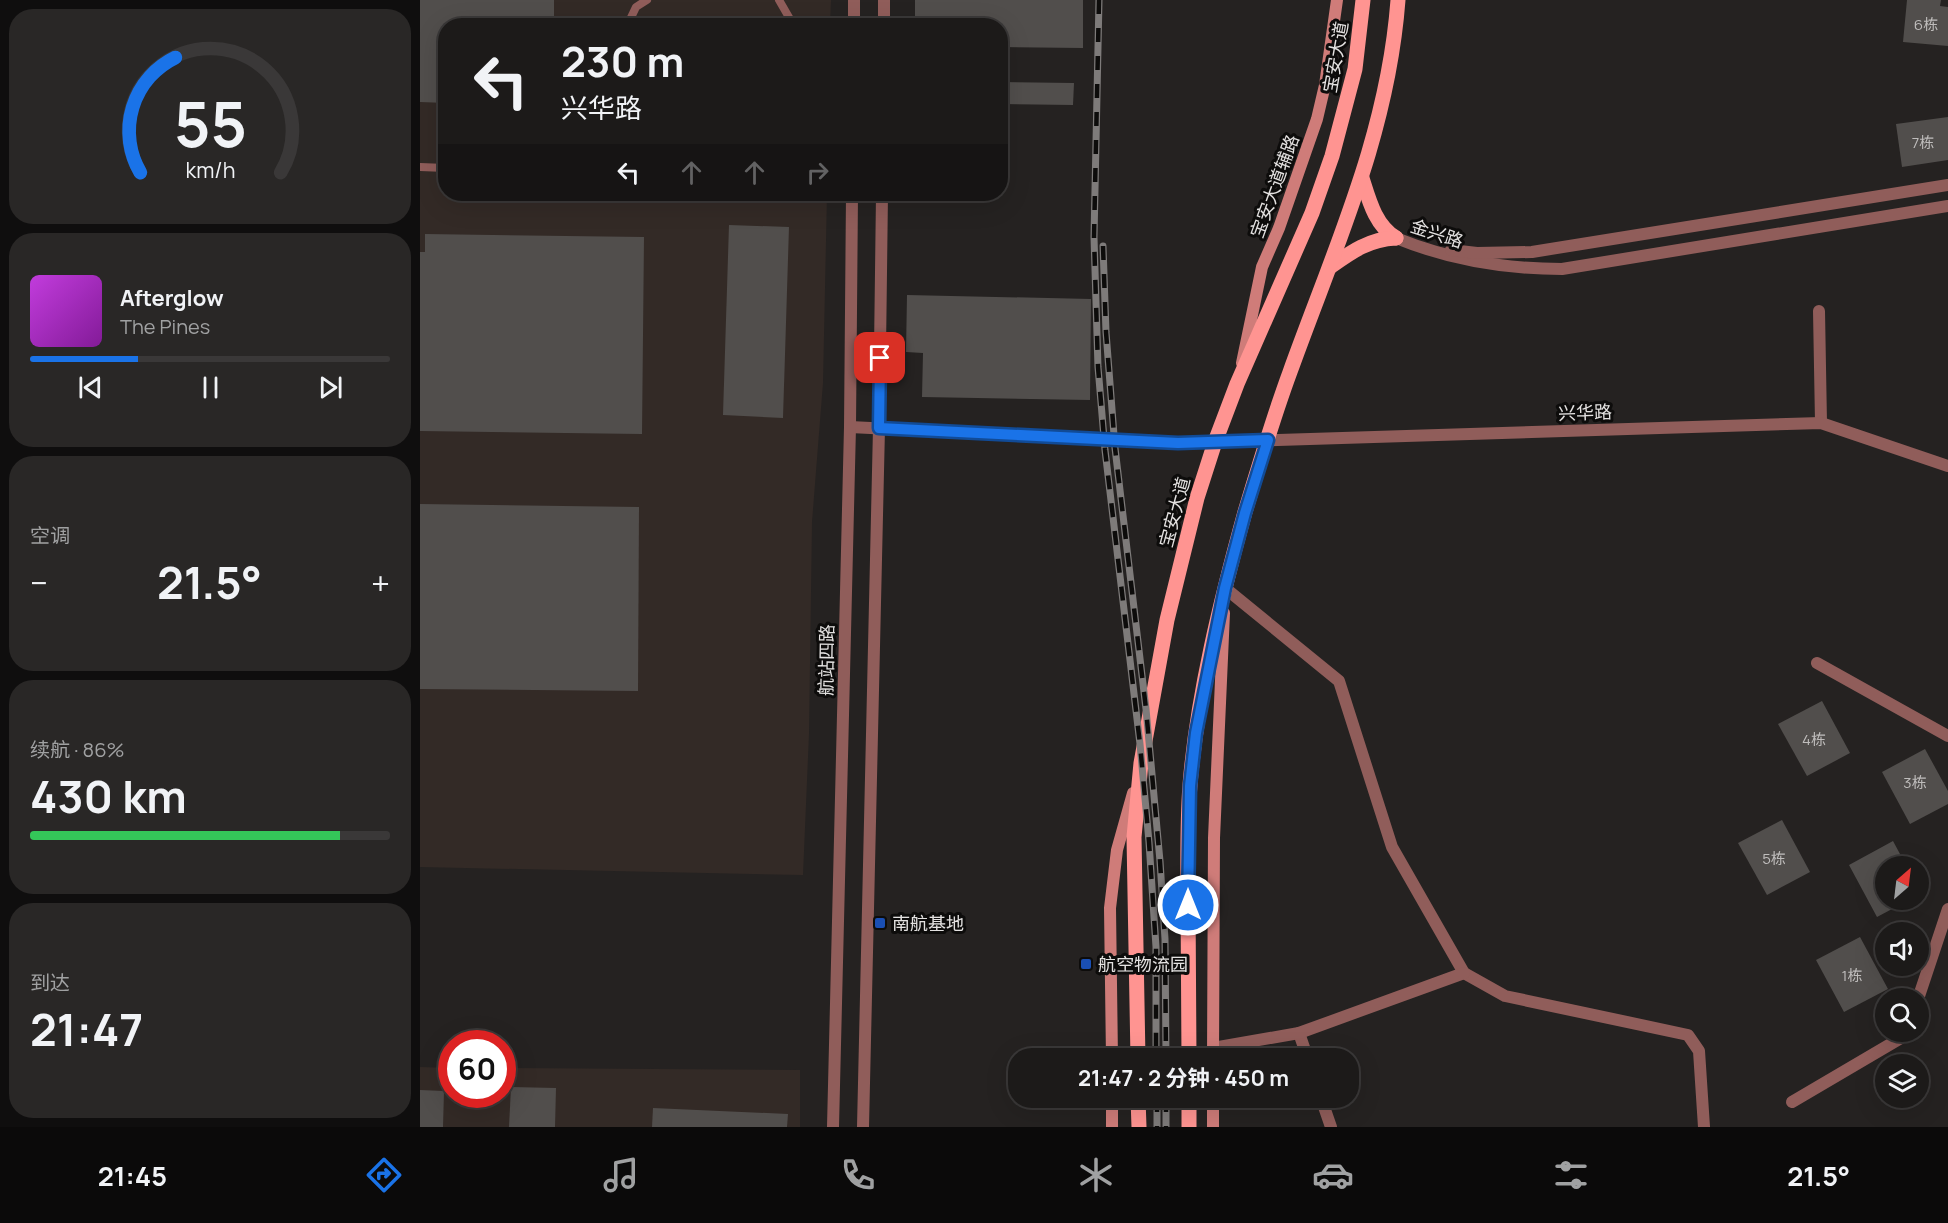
<!DOCTYPE html>
<html lang="zh">
<head>
<meta charset="utf-8">
<style>
  :root { --surface:#1c1a19; --page:#292726; --text:#f1f3f6; --muted:#a0a1a2; --line:#3a3838; --accent:#1a73e8 }
  body { margin:0; font-family:Manrope,"Noto Sans SC",sans-serif; background:var(--page); color:var(--text); height:100vh; display:flex; flex-direction:column; font-size:22px; white-space:nowrap }
  * { box-sizing:border-box; margin:0 }
  p { font-size:20px; color:var(--muted) }
  .icon { flex:none; width:33px; height:33px; fill:none; stroke:currentColor; stroke-width:2; stroke-linecap:round; stroke-linejoin:round }
  .map { position:relative; flex:1; overflow:hidden }
  .details { display:flex; flex-direction:column; gap:9px; padding:9px; background:#0f0e0e; width:420px }
  .details>* { flex:none }
  .banner { position:absolute; left:18px; top:18px; width:570px; height:183px; border-radius:24px; box-shadow:0 6px 24px #0002,0 0 0 2px var(--line); background:#1c1a19; color:var(--text); overflow:hidden }
  .needle { width:39px; rotate:28deg }
  .controls { position:absolute; left:1455px; top:856px; display:grid; gap:12px }
  .controls a { display:grid; place-items:center; width:54px; height:54px; border-radius:50%; background:var(--surface); box-shadow:0 6px 24px #0002,0 0 0 2px var(--line); font-size:30px }
  .speed { position:absolute; left:18px; top:1030px; display:flex; gap:12px; font-size:30px; font-weight:700; text-align:center }
  .speed>* { display:grid; place-content:center; width:78px; height:78px; border-radius:50%; background:var(--surface); box-shadow:0 6px 24px #0002,0 0 0 2px var(--line); line-height:1 }
  .speed .limit { border:9px solid #d22; background:#fff; color:#111 }
  .pin { position:absolute; display:grid; place-items:center; width:51px; height:51px; color:#fff; margin:-26px; border-radius:12px; box-shadow:0 3px 9px #0006 }
  .me { position:absolute; width:66px; margin:-33px; rotate:0deg; stroke-linejoin:round; filter:drop-shadow(0 0 4px #0008) }
  .turn { display:flex; align-items:center; gap:21px; height:126px; padding:0 24px; font-size:27px }
  .turn .icon { width:78px; height:78px; stroke-width:2.5 }
  .turn b { display:block; font-size:42px; line-height:51px }
  .lanes { display:flex; align-items:center; height:57px; padding:0 24px; background:#0003; justify-content:center; gap:30px; direction:ltr }
  .lanes .off { opacity:.35 }
  .big { font-size:45px; font-weight:700; line-height:1.1 }
  .details .widget { flex:1; display:flex; flex-direction:column; justify-content:center; gap:9px; min-width:0; padding:0 21px; border-radius:24px; background:var(--page) }
  .details .dial { align-items:center; gap:0 }
  .dial svg { height:156px; overflow:visible; fill:none; stroke:var(--line); stroke-width:7; stroke-linecap:round; text-anchor:middle }
  .dial text { fill:var(--text); stroke:none }
  .song { display:flex; align-items:center; gap:18px }
  .cover { width:72px; height:72px; border-radius:9px; background:linear-gradient(135deg,hsl(290 70% 55%),hsl(290 70% 35%)) }
  .played { height:6px; border-radius:3px; background:linear-gradient(90deg,var(--accent) 30%,var(--line) 30%) }
  .keys { display:flex; justify-content:space-around; direction:ltr }
  .heat { display:flex; justify-content:space-between; align-items:center; font-size:33px; direction:ltr }
  .charge { height:9px; border-radius:4px; background:linear-gradient(90deg,#34c759 86%,var(--line) 0) }
  .trip { position:absolute; left:588px; top:1048px; width:351px; height:60px; border-radius:24px; background:var(--surface); box-shadow:0 6px 24px #0002,0 0 0 2px var(--line); font-weight:700; line-height:60px; text-align:center }
  .dock { display:flex; height:96px; justify-content:space-around; align-items:center; background:#0b0a0a; color:var(--muted) }
  .dock .icon { width:42px; height:42px }
  .dock .active { color:var(--accent) }
  .dock b { font-size:27px; color:var(--text) }
  main { display:flex; flex:1; min-height:0 }
  .map>svg:first-child { display:block }
  .built { fill:#332a26 }
  .building { fill:#514e4c }
  .lines { fill:none; stroke-linecap:round; stroke-linejoin:round }
  .service { stroke:#905d5a; stroke-width:8 }
  .minor { stroke:#905d5a; stroke-width:12 }
  .tertiary { stroke:#905d5a; stroke-width:12 }
  .secondary { stroke:#cf7c79; stroke-width:12 }
  .primary { stroke:#ff9491; stroke-width:15 }
  .rail-casing { stroke:#7e7b7a; stroke-width:7 }
  .rail { stroke:#0d0c0b; stroke-width:4.5; stroke-dasharray:14; stroke-linecap:butt }
  .route-casing { stroke:#114b97; stroke-width:15 }
  .route { stroke:#1a73e8; stroke-width:10 }
  .transit-dot { fill:#1a4fb4; stroke:#0d0c0b; stroke-width:2 }
  .labels { text-anchor:middle; dominant-baseline:central; stroke-width:6; stroke-linejoin:round; paint-order:stroke }
  .number-label { font-size:15px; fill:#bfbdbc }
  .street-label { font-size:18px; fill:#e4e2e1; stroke:#0d0c0b }
  .poi-label { font-size:18px; fill:#e4e2e1; stroke:#0d0c0b; text-anchor:start }
</style>
</head>
<body>
<main>
<section class="details">
<div class="widget dial"><svg viewBox="0 0 100 80">
<path d="M14 69A42 42 0 1 1 86 69"/>
<path d="M14 69A42 42 0 0 1 32 10" stroke="#1a73e8"/>
<text x="50" y="56" font-size="32" font-weight="700">55</text>
<text x="50" y="72" font-size="11">km/h</text>
</svg></div>
<div class="widget">
<div class="song"><i class="cover"></i><div><b>Afterglow</b><p>The Pines</p></div></div>
<div class="played"></div>
<div class="keys"><svg class="icon" aria-label="previous" viewBox="0 0 24 24"><path d="M18 5L8 12l10 7zM5 5v14"/></svg><svg class="icon" aria-label="pause" viewBox="0 0 24 24"><path d="M8 5v14M16 5v14"/></svg><svg class="icon" aria-label="next" viewBox="0 0 24 24"><path d="M6 5l10 7-10 7zM19 5v14"/></svg></div>
</div>
<div class="widget"><p>空调</p>
<div class="heat"><a>−</a><b class="big">21.5°</b><a>+</a></div>
</div>
<div class="widget"><p>续航 · 86%</p><b class="big">430 km</b><div class="charge"></div></div>
<div class="widget"><p>到达</p><b class="big">21:47</b></div>
</section>
<div class="map">
<svg width="1528" height="1127" viewBox="0 0 1528 1127">
  <rect width="100%" height="100%" fill="#252221"/>
  <g class="built">
    <path d="M0 0H411L410 25 26 26V194H407L403 383 392 522 389 734 383 875 0 867Z"/>
    <path d="M0 1067 31 1068 32 1095H82L83 1068 380 1070V1127H0Z"/>
  </g>
  <g class="building">
    <path d="M0 0H134V26H26V103L0 102Z"/>
    <path d="M495 0H663V48L580 47V26H495Z"/>
    <path d="M1487 0H1521L1520 6 1528 7V46L1483 42Z"/>
    <path d="M580 82 654 83 653 105 580 104Z"/>
    <path d="M1528 117V160L1482 167 1476 124Z"/>
    <path d="M309 225 369 227 363 418 303 415Z"/>
    <path d="M5 234 224 237 222 434 0 431V252H5Z"/>
    <path d="M487 295 671 299 670 400 502 397 503 353 486 352Z"/>
    <path d="M0 504 219 507 218 691 0 689Z"/>
    <path d="M1402 701 1430 753 1387 776 1358 724Z"/>
    <path d="M1505 749 1528 791V804L1490 824 1462 772Z"/>
    <path d="M1362 820 1390 872 1347 895 1318 843Z"/>
    <path d="M1473 841 1487 867H1466V900H1489L1457 917 1429 865Z"/>
    <path d="M1440 937 1468 989 1424 1012 1396 960Z"/>
    <path d="M91 1087 136 1088 135 1127H89Z"/>
    <path d="M0 1090 24 1091 23 1127H0Z"/>
    <path d="M233 1108 368 1114 367 1127H232Z"/>
  </g>
  <g class="lines">
    <g class="service">
      <path d="M359 0 374 26"/>
      <path d="M207 26 216 7 227 0"/>
      <path d="M0 167 26 168"/>
    </g>
    <g class="minor">
      <path d="M976 238C1030 260 1083 269 1142 269L1528 206"/>
      <path d="M1031 250 1057 253 1112 252 1528 185"/>
      <path d="M1399 311 1401 423"/>
      <path d="M805 588 919 681 972 847 1044 973 1085 996 1268 1035 1279 1051 1284 1127"/>
      <path d="M1397 663 1528 736"/>
      <path d="M1498 999 1528 909"/>
      <path d="M879 1033 888 1059"/>
      <path d="M793 1048 879 1033 1044 973"/>
      <path d="M901 1098 911 1127"/>
      <path d="M1372 1102 1486 1035 1487 1032"/>
    </g>
    <g class="tertiary">
      <path d="M434 26V0"/>
      <path d="M464 26V0"/>
      <path d="M430 427 758 443 1401 423 1528 466"/>
      <path d="M413 1127 430 427 432 194"/>
      <path d="M443 1127 459 428 462 194"/>
    </g>
    <g class="secondary">
      <path d="M822 363 842 267 859 228 897 119 905 85 917 0"/>
      <path d="M692 1059 690 908 697 850 713 793"/>
      <path d="M793 1059 794 838 804 613"/>
      <path d="M692 1098V1127"/>
      <path d="M793 1127V1098"/>
    </g>
    <g class="primary">
      <path d="M942 178C949 200 955 225 976 238"/>
      <path d="M910 267C931 252 949 239 976 238"/>
      <path d="M718 1059 714 837 721 763 747 620 777 498 795 442 817 384 892 213 912 156 935 69 943 0"/>
      <path d="M769 1059C769 1006 768 953 768 900 768 862 767 824 770 785 777 696 801 599 825 512 839 465 853 418 870 372 915 247 968 134 978 0"/>
      <path d="M718 1098 719 1127"/>
      <path d="M769 1098V1127"/>
    </g>
    <g class="rail-casing">
      <g id="rail">
        <path d="M679 0 674 237 678 367 685 450 720 744 729 842 736 947V1059"/>
        <path d="M683 246 686 332 695 448 726 709 740 861 745 939 746 1059"/>
        <path d="M737 1098V1127"/>
        <path d="M746 1098V1127"/>
      </g>
    </g>
    <use href="#rail" class="rail"/>
  </g>
  <g class="lines">
    <g class="route-casing">
      <path id="route" d="M460 358 459 428 758 443 848 440 825 513 805 588 776 733 770 786 768 905"/>
    </g>
    <use href="#route" class="route"/>
  </g>
  <g class="transit-dot">
    <rect x="454" y="917" width="12" height="12" rx="3"/>
    <rect x="660" y="958" width="12" height="12" rx="3"/>
  </g>
  <g class="labels">
    <g class="number-label">
      <text x="1506" y="24">6栋</text>
      <text x="1503" y="142">7栋</text>
      <text x="1394" y="739">4栋</text>
      <text x="1495" y="782">3栋</text>
      <text x="1354" y="858">5栋</text>
      <text x="1432" y="975">1栋</text>
    </g>
    <g class="street-label">
      <text transform="translate(915 57) rotate(-80)">宝安大道</text>
      <text transform="translate(854 186) rotate(-70)">宝安大道辅路</text>
      <text transform="translate(1017 233) rotate(18)">金兴路</text>
      <text transform="translate(1165 412) rotate(-2)">兴华路</text>
      <text transform="translate(754 512) rotate(-75)">宝安大道</text>
      <text transform="translate(406 660) rotate(-89)">航站四路</text>
    </g>
    <g class="poi-label">
      <text x="472" y="923">南航基地</text>
      <text x="678" y="964">航空物流园</text>
    </g>
  </g>
</svg>
<div class="controls">
<a><svg class="needle" viewBox="-14 -14 28 28"><path d="M0-13l5 13h-10z" fill="#e53935"/><path d="M0 13l5-13h-10z" fill="#a0a1a2"/></svg></a>
<a><svg class="icon" aria-label="sound" viewBox="0 0 24 24"><path d="M4 9h4l5-4v14l-5-4H4zM17 9q2 3 0 6"/></svg></a>
<a><svg class="icon" aria-label="search" viewBox="0 0 24 24"><circle cx="10" cy="10" r="6"/><path d="M15 15l6 6"/></svg></a>
<a><svg class="icon" aria-label="layers" viewBox="0 0 24 24"><path d="M12 4l9 5-9 5-9-5zM3 14l9 5 9-5"/></svg></a>
</div>
<div class="speed"><div class="limit">60</div></div>
<div class="pin" style="left:460px;top:358px;background:#d93025"><svg class="icon" aria-label="arrive" viewBox="0 0 24 24"><path d="M6 21V4h12l-3 4 3 4H6"/></svg></div>
<svg class="me" style="left:768px;top:905px" viewBox="-20 -20 40 40"><circle r="17" fill="#1a73e8" stroke="#fff" stroke-width="3"/><path d="M0-11L8 9 0 5-8 9z" fill="#fff"/></svg>
<div class="trip">21:47 · 2 分钟 · 450 m</div>
<div class="banner">
<div class="turn"><svg class="icon" aria-label="left" viewBox="0 0 24 24"><path d="M17 20v-9H6M10 6l-5 5 5 5"/></svg><div><b>230 m</b>兴华路</div></div>
<div class="lanes"><svg class="icon" aria-label="left" viewBox="0 0 24 24"><path d="M17 20v-9H6M10 6l-5 5 5 5"/></svg><svg class="icon off" aria-label="ahead" viewBox="0 0 24 24"><path d="M12 20V5M6 11l6-6 6 6"/></svg><svg class="icon off" aria-label="ahead" viewBox="0 0 24 24"><path d="M12 20V5M6 11l6-6 6 6"/></svg><svg class="icon off" aria-label="right" viewBox="0 0 24 24"><path d="M7 20v-9h11M14 6l5 5-5 5"/></svg></div>
</div>
</div>
</main>
<nav class="dock">
<b>21:45</b>
<svg class="icon active" aria-label="directions" viewBox="0 0 24 24"><path d="M12 3l9 9-9 9-9-9zM9 14v-3h6M13 9l2 2-2 2"/></svg>
<svg class="icon" aria-label="music" viewBox="0 0 24 24"><path d="M9 18V5l10-2v13"/><circle cx="6" cy="18" r="3"/><circle cx="16" cy="16" r="3"/></svg>
<svg class="icon" aria-label="phone" viewBox="0 0 24 24"><path d="M5 4h4l2 5-3 2q2 4 5 5l2-3 5 2v4C11 20 4 13 5 4z"/></svg>
<svg class="icon" aria-label="climate" viewBox="0 0 24 24"><path d="M12 3v18M4 7l16 10M4 17L20 7"/></svg>
<svg class="icon" aria-label="car" viewBox="0 0 24 24"><path d="M5 17H2v-5l4-1 3-4h7l3 4 3 1v5h-3M9 17h6M6 11h13"/><circle cx="7" cy="17" r="2"/><circle cx="17" cy="17" r="2"/></svg>
<svg class="icon" aria-label="filters" viewBox="0 0 24 24"><path d="M4 7h16M4 17h16"/><circle cx="9" cy="7" r="2"/><circle cx="15" cy="17" r="2"/></svg>
<b>21.5°</b>
</nav>
</body>
</html>
